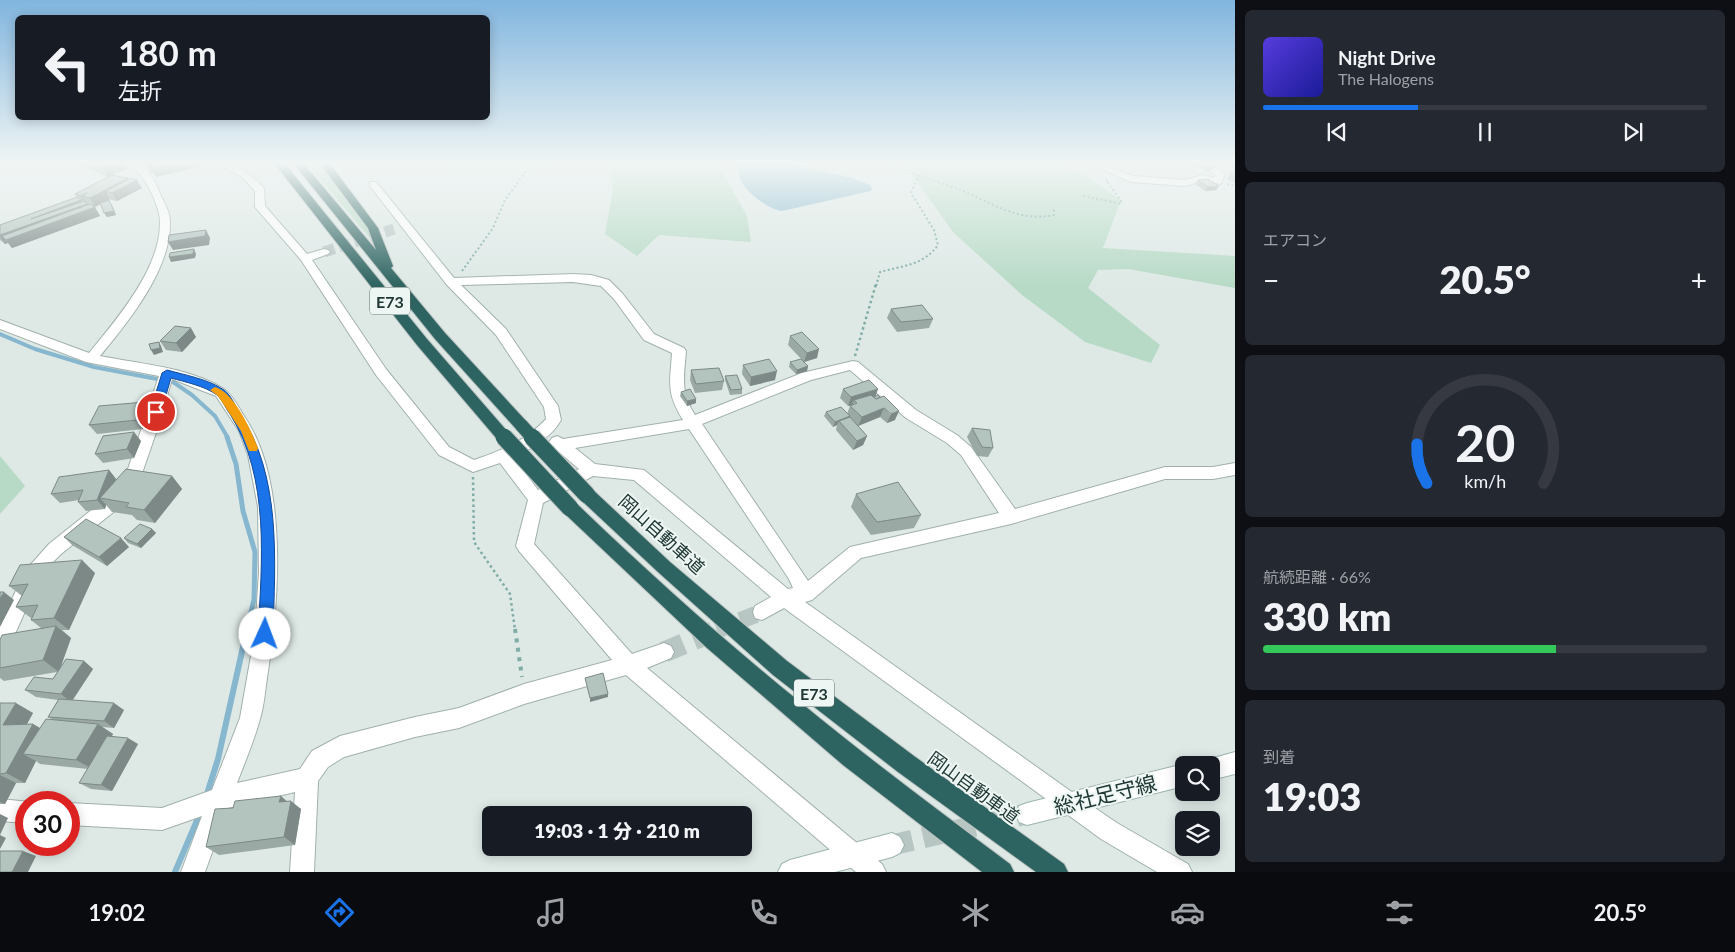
<!DOCTYPE html>
<html lang="ja">
<head>
<meta charset="utf-8">
<style>
  :root { --surface:#171b24; --page:#242831; --text:#f1f3f6; --muted:#9ea1a6; --line:#363941; --accent:#1a73e8 }
  body { margin:0; font-family:Lato,"Noto Sans JP",sans-serif; background:var(--page); color:var(--text); height:100vh; display:flex; flex-direction:column; font-size:19px; white-space:nowrap }
  * { box-sizing:border-box; margin:0 }
  p { font-size:16px; color:var(--muted) }
  .icon { flex:none; width:28px; height:28px; fill:none; stroke:currentColor; stroke-width:2; stroke-linecap:round; stroke-linejoin:round }
  .map { position:relative; flex:1; overflow:hidden }
  .side { display:flex; flex-direction:column; gap:10px; padding:10px; background:#0d0f14; width:500px }
  .side>* { flex:none }
  .hud { position:absolute; left:15px; top:15px; width:475px; height:105px; border-radius:8px; box-shadow:0 2px 12px #0003; background:#171b24; color:var(--text); overflow:hidden }
  .tools { position:absolute; left:1175px; top:756px; display:grid; gap:10px }
  .tools a { display:grid; place-items:center; width:45px; height:45px; border-radius:8px; background:var(--surface); box-shadow:0 2px 12px #0003; font-size:25px }
  .speed { position:absolute; left:15px; top:791px; display:flex; gap:10px; font-size:25px; font-weight:700; text-align:center }
  .speed>* { display:grid; place-content:center; width:65px; height:65px; border-radius:50%; background:var(--surface); box-shadow:0 2px 12px #0003; line-height:1 }
  .speed .limit { border:8px solid #d22; background:#fff; color:#111 }
  .pin { position:absolute; display:grid; place-items:center; width:42px; height:42px; color:#fff; margin:-21px; border:2px solid #fff; border-radius:50%; box-shadow:0 1px 5px #0007 }
  .me { position:absolute; width:55px; margin:-28px; rotate:2deg; stroke-linejoin:round; filter:drop-shadow(0 0 4px #0008) }
  .turn { display:flex; align-items:center; gap:18px; height:105px; padding:0 20px; font-size:22px }
  .turn .icon { width:65px; height:65px; stroke-width:2.5 }
  .turn b { display:block; font-size:35px; line-height:42px }
  .big { font-size:38px; font-weight:800; line-height:1.1 }
  .side .card { flex:1; display:flex; flex-direction:column; justify-content:center; gap:8px; min-width:0; padding:0 18px; border-radius:8px; background:var(--page) }
  .side .dial { align-items:center; gap:0 }
  .dial svg { height:130px; overflow:visible; fill:none; stroke:var(--line); stroke-width:7; stroke-linecap:round; text-anchor:middle }
  .dial text { fill:var(--text); stroke:none }
  .song { display:flex; align-items:center; gap:15px }
  .cover { width:60px; height:60px; border-radius:8px; background:linear-gradient(135deg,hsl(250 70% 55%),hsl(240 70% 35%)) }
  .played { height:5px; border-radius:2px; background:linear-gradient(90deg,var(--accent) 35%,var(--line) 35%) }
  .keys { display:flex; justify-content:space-around; direction:ltr }
  .heat { display:flex; justify-content:space-between; align-items:center; font-size:28px; direction:ltr }
  .charge { height:8px; border-radius:4px; background:linear-gradient(90deg,#34c759 66%,var(--line) 0) }
  .trip { position:absolute; left:482px; top:806px; width:270px; height:50px; border-radius:8px; background:var(--surface); box-shadow:0 2px 12px #0003; font-weight:800; line-height:50px; text-align:center }
  .tab-bar { display:flex; height:80px; justify-content:space-around; align-items:center; background:#090b0e; color:var(--muted) }
  .tab-bar .icon { width:35px; height:35px }
  .tab-bar .active { color:var(--accent) }
  .tab-bar b { font-size:22px; color:var(--text) }
  main { display:flex; flex:1; min-height:0 }
  .map>svg:first-child { display:block }
  .green { fill:#b7dac6 }
  .water { fill:#86b7ce }
  .lines { fill:none; stroke-linecap:round; stroke-linejoin:round }
  .stream-far2 { stroke:#86b7ce; stroke-width:4 }
  .stream-far1 { stroke:#86b7ce; stroke-width:5 }
  .stream { stroke:#86b7ce; stroke-width:6 }
  .minor-tunnel-far2 { stroke:#b8c6c3; stroke-width:11; stroke-dasharray:11 5; stroke-linecap:butt }
  .minor-tunnel-far1 { stroke:#b8c6c3; stroke-width:17; stroke-dasharray:17 8; stroke-linecap:butt }
  .minor-tunnel { stroke:#b8c6c3; stroke-width:21; stroke-dasharray:21 11; stroke-linecap:butt }
  .secondary-tunnel { stroke:#b8c6c3; stroke-width:21; stroke-dasharray:21 11; stroke-linecap:butt }
  .minor-casing { stroke:#a1b0ad; stroke-width:2 }
  .secondary-casing { stroke:#9db4b0; stroke-width:2 }
  .motorway-casing { stroke:#bcc3c2; stroke-width:2 }
  .path-far2 { stroke:#7faca5; stroke-width:2; stroke-dasharray:2 2.5; stroke-linecap:butt }
  .path-far1 { stroke:#7faca5; stroke-width:2.5; stroke-dasharray:2.5 3; stroke-linecap:butt }
  .path { stroke:#7faca5; stroke-width:4; stroke-dasharray:4 5.5; stroke-linecap:butt }
  .minor { fill:#fff; fill-rule:evenodd }
  .secondary { fill:#fff; fill-rule:evenodd }
  .motorway { fill:#2d6360; fill-rule:evenodd }
  .motorway-bridge-far1-casing { stroke:#bcc3c2; stroke-width:15; stroke-linecap:butt }
  .motorway-bridge-casing { stroke:#bcc3c2; stroke-width:19; stroke-linecap:butt }
  .motorway-bridge-far1 { stroke:#2d6360; stroke-width:13 }
  .motorway-bridge { stroke:#2d6360; stroke-width:17 }
  .wall { fill:#9aa9a4 }
  .shaded-wall { fill:#7d8986 }
  .building { fill:#b3c4bf; stroke:#7d8986 }
  .route { fill:#1a73e8; stroke:#114b97 }
  .slow { fill:#f59e0b }
  .labels { text-anchor:middle; dominant-baseline:central; stroke-width:4; stroke-linejoin:round; paint-order:stroke }
  .shield { fill:#eef6f3; stroke:#5e716e; stroke-width:1 }
  .shield-label { font-size:16px; font-weight:bold; fill:#203835 }
  .street-label { font-size:18px; fill:#203835; stroke:#eef6f3 }
  .near-street-label { font-size:21px; fill:#203835; stroke:#eef6f3 }
</style>
</head>
<body>
<main>
<div class="map">
<svg width="1235" height="872" viewBox="0 0 1235 872">
  <rect width="100%" height="100%" fill="#dee9e6"/>
  <g class="green">
    <path d="M307 164 320 165 363 220 375 244Z"/>
    <path d="M450 164H718L747 216 751 242 659 235 637 256 605 234 613 189 609 164 452 171Z"/>
    <path d="M904 164H1055L1086 176 1121 200 1103 248 1235 256V288L1128 269 1098 270 1088 288 1160 345 1151 363 1085 342 1022 295 953 232Z"/>
    <path d="M0 456 25 486 0 514Z"/>
  </g>
  <path class="water" d="M740 164H791L852 178 870 185 872 189 871 191 782 211C768 209 743 191 739 176 738 172 739 168 740 164Z"/>
  <g class="lines">
    <path class="stream-far2" d="M0 334 35 349 94 367 173 382 192 395 215 416 228 438"/>
    <path class="stream-far1" d="M227 437 236 464 243 511 255 552 254 599 247 630"/>
    <g class="stream">
      <path d="M206 797 218 759 247 629"/>
      <path d="M175 872 201 811"/>
    </g>
    <path class="minor-tunnel-far2" d="M324 252 394 229"/>
    <path class="minor-tunnel-far1" d="M717 630 762 612"/>
    <path class="minor-tunnel" d="M664 652 720 629"/>
    <path class="secondary-tunnel" d="M892 845 1027 814"/>
    <g class="minor-casing">
      <g id="minor">
        <path d="M129 164H140C151 173 156 183 161 196 165 204 170 212 170 221 172 268 129 321 100 356 141 364 188 367 224 389 232 394 239 408 244 416 289 481 279 604 267 678 265 692 264 706 260 719 254 741 245 762 237 783L300 769 312 751 340 736 415 717 459 708 524 684 612 660 519 551 516 546 528 500 500 463 473 472 439 455 376 375 301 260 255 207V191L242 177 217 164C238 164 250 174 264 188L265 206 307 254 324 249 328 250 330 252 328 254 312 260 386 369 449 447 474 460C501 451 527 440 546 419L544 407 496 335 447 285 370 186V182H376L454 278 573 274 591 275 609 280 622 293 654 334 684 348 686 351C684 377 680 392 695 415L802 373 853 361 858 362 916 410 957 435 971 447 1015 509 1165 467H1213L1235 463V475L1213 479H1165L1011 524 861 558 812 600 805 602 1076 795 1117 823 1188 864 1192 872H1157L1101 839 784 608 762 620 755 618 753 612 755 606 771 597 634 480 593 476 543 503 534 544 632 654 664 643 671 646 674 652 671 658 647 668 882 864 886 872H856L626 675 524 704 459 728 415 737 344 757 328 767 318 781 314 872H290L295 792 228 808 205 872H181L202 816 162 830 69 825V803L162 808 212 790 240 718 255 633 259 572 258 507 248 455 239 431 216 396 172 379 158 427 138 485 121 506 61 554 49 566 38 582 7 652 0 655V625L25 571 49 544 109 496 125 478 159 376 86 362 0 329V320L89 353C117 319 162 267 160 220 159 207 150 188 143 178 139 172 133 169 129 164ZM573 282 601 286 614 299 644 340 672 353C670 383 666 393 683 420L563 439 557 436 552 438 549 442 552 446 579 469 538 490 513 457C531 449 551 438 561 420L558 406 506 329 461 285ZM850 370 906 418 947 443 961 455 999 513 850 547 808 581 702 424 811 380ZM689 429 789 579 793 588 788 589 644 470 595 464 575 448Z"/>
        <path d="M1090 164H1103L1133 176 1185 180 1203 175 1214 178 1215 175 1200 164H1211L1225 174 1221 184 1203 181 1185 186 1131 182Z"/>
        <path d="M0 799 30 802H26V823L0 821Z"/>
      </g>
    </g>
    <g class="secondary-casing">
      <g id="secondary">
        <path d="M1235 752V774L1211 780V765H1202L1203 761Z"/>
        <path d="M1184 764 1186 765H1184V786L1027 825 1019 822 1016 814 1019 806 1027 803Z"/>
        <path d="M892 833 900 837 904 845 900 853 892 857 835 872H778L782 864 790 860Z"/>
      </g>
    </g>
    <g class="motorway-casing">
      <g id="motorway">
        <path d="M275 164H285L427 339 507 431 509 435 507 439 502 440 497 439 417 345Z"/>
        <path d="M294 164H304L376 250 368 228 322 166 324 164H330L378 228 393 266 391 268 445 333 527 422 529 426 527 430 522 431 517 430 435 339Z"/>
        <path d="M587 489 593 490 670 562 787 661 914 756 1064 864 1068 872H1036L898 772 773 675 658 572 581 500 579 495 581 490Z"/>
        <path d="M570 501 576 503C648 572 722 639 800 702 868 758 939 811 1010 864L1014 872H982L843 765 707 648 564 513 562 508 564 503Z"/>
      </g>
    </g>
    <g class="path-far2">
      <path d="M882 164C909 173 937 181 963 191 994 204 1018 222 1054 215V208"/>
      <path d="M1108 180H1106L1123 204"/>
      <path d="M1227 184 1235 186"/>
      <path d="M1083 196 1123 204"/>
      <path d="M462 271 493 228 505 200 531 164"/>
      <path d="M876 286 880 272C902 266 924 265 938 245L934 230 911 193 917 178 929 164"/>
    </g>
    <g class="path-far1">
      <path d="M855 356 876 284"/>
      <path d="M473 477 474 542 510 594 515 630"/>
    </g>
    <path class="path" d="M515 629 522 677"/>
    <use href="#minor" class="minor"/>
    <use href="#secondary" class="secondary"/>
    <use href="#motorway" class="motorway"/>
    <g class="motorway-bridge-far1-casing">
      <g id="motorway-bridge-far1">
        <path d="M522 426 533 438"/>
        <path d="M502 435 505 438"/>
      </g>
    </g>
    <g class="motorway-bridge-casing">
      <g id="motorway-bridge">
        <path d="M504 437 570 508"/>
        <path d="M532 437 587 495"/>
      </g>
    </g>
    <use href="#motorway-bridge-far1" class="motorway-bridge-far1"/>
    <use href="#motorway-bridge" class="motorway-bridge"/>
  </g>
  <g class="wall">
    <path d="M77 164H131L125 166 127 169 118 173 116 172V174L113 175 128 178 142 188 117 201 111 200 110 199 104 202 112 205 116 215 107 217 101 204 94 207 100 216 12 248 8 243 5 244 0 240V225L77 198 75 194 108 177Z"/>
    <path d="M408 164H427L408 165Z"/>
    <path d="M1177 164H1211L1212 170 1205 171 1192 164 1179 165Z"/>
    <path d="M1226 164H1235V169H1234Z"/>
    <path d="M1235 170V183L1227 179 1232 171Z"/>
    <path d="M1198 180 1216 190 1205 191 1195 184Z"/>
    <path d="M891 309 933 319 929 328 897 332 887 318Z"/>
    <path d="M790 336 817 358 804 362 788 345Z"/>
    <path d="M196 337 182 352 166 350 160 341Z"/>
    <path d="M790 362 808 366 807 371 796 374 789 367Z"/>
    <path d="M743 365 775 380 750 386 742 374Z"/>
    <path d="M691 370 724 381 722 390 695 393 690 380Z"/>
    <path d="M725 376 742 389V394L730 395 725 380Z"/>
    <path d="M843 389 875 397 895 420 887 423 880 417 858 426 852 419 867 436 863 445 853 450 836 430 837 425 833 427 824 416 826 412 847 414 850 406 852 405 848 406 840 398Z"/>
    <path d="M681 392 696 403 687 406 680 396Z"/>
    <path d="M145 402 151 411 143 429 97 434 89 425Z"/>
    <path d="M972 428 993 448 988 457 977 456 967 437Z"/>
    <path d="M141 441 134 458 103 463 95 454Z"/>
    <path d="M109 470 116 479 115 481 172 476 182 489 155 523 137 520 132 515 112 512 106 505 105 509 86 511 78 502 79 500 60 503 51 494Z"/>
    <path d="M856 494 921 515 914 528 871 535 851 507Z"/>
    <path d="M152 529 156 533 141 548 128 543 124 538Z"/>
    <path d="M64 537 129 547 107 566 72 545Z"/>
    <path d="M95 573 69 630H62L71 638 60 668 84 661 93 669 73 700 124 710 114 728 102 727 113 734 112 736 138 744 112 791 91 789 79 783 88 769 40 764 36 761 25 783H16L5 804H0V703L33 713 27 724H33L40 728 52 719 48 717 58 700 36 697 25 690 53 679 57 672 4 681 0 678V640L41 628 31 620V618L16 607 22 596 9 586Z"/>
    <path d="M287 801 301 809 295 845 219 855 206 847Z"/>
  </g>
  <g class="shaded-wall">
    <path d="M104 164H111L116 174 108 177 101 165Z"/>
    <path d="M113 164H131L125 166 127 169 118 173Z"/>
    <path d="M173 164H206L207 165 156 177 154 173H151L147 165Z"/>
    <path d="M1215 166 1212 170 1205 171 1208 167Z"/>
    <path d="M128 178 131 183 137 180 142 188 117 201 112 193 106 191 110 199 95 207 90 198 82 196 91 209 95 207 100 216 12 248 6 240 2 236 8 243 5 244 0 237V235L31 219 81 200 84 205 86 204 81 196Z"/>
    <path d="M1219 186 1216 190 1205 191 1208 187Z"/>
    <path d="M109 200 116 215 107 217 104 213Z"/>
    <path d="M206 230 210 238 209 245 173 250 168 242Z"/>
    <path d="M194 249 196 254 195 258 171 262 169 257Z"/>
    <path d="M191 328 196 337 182 352 176 343Z"/>
    <path d="M159 342 161 346 163 352 154 355 151 350Z"/>
    <path d="M819 349 817 358 804 362 807 353Z"/>
    <path d="M808 366 807 371 796 374 797 370Z"/>
    <path d="M777 371 775 380 750 386 751 377Z"/>
    <path d="M878 389 875 398 854 400 852 405 848 406 851 397Z"/>
    <path d="M696 399V403L687 406V401Z"/>
    <path d="M145 402 151 411 143 429 137 420Z"/>
    <path d="M884 408 880 417 858 426 862 417Z"/>
    <path d="M899 411 895 420 887 423 891 414Z"/>
    <path d="M839 421 837 425 833 427 835 422Z"/>
    <path d="M134 432 141 441 134 458 127 449Z"/>
    <path d="M867 436 863 445 853 450 857 441Z"/>
    <path d="M109 470 116 479 108 499 100 498 106 505 105 509 97 500Z"/>
    <path d="M172 476 182 489 155 523 144 510Z"/>
    <path d="M152 529 156 533 141 548 137 544Z"/>
    <path d="M121 538 129 547 107 566 99 557Z"/>
    <path d="M82 560 95 573 69 630 54 618Z"/>
    <path d="M4 592 14 600 0 627V599Z"/>
    <path d="M56 626 71 638 59 672 43 660Z"/>
    <path d="M84 661 93 669 71 702 61 694Z"/>
    <path d="M608 694V697L590 702V698Z"/>
    <path d="M16 703 33 713 21 735 3 725Z"/>
    <path d="M114 703 124 710 114 728 104 721Z"/>
    <path d="M33 724 50 734 23 754 36 761 25 783 6 773Z"/>
    <path d="M98 724 113 734 93 769 76 760Z"/>
    <path d="M128 738 138 744 112 791 101 785Z"/>
    <path d="M0 775 16 783 5 804 0 802Z"/>
    <path d="M281 796 290 804 291 801 301 809 295 845 284 837 279 802Z"/>
    <path d="M0 814 8 818 0 835Z"/>
    <path d="M0 835 6 838 0 849Z"/>
    <path d="M23 851 36 856 28 872H12Z"/>
  </g>
  <g class="building">
    <path d="M146 164H173L152 169 150 165H147Z"/>
    <path d="M1202 164H1211L1215 166 1208 167Z"/>
    <path d="M112 175 128 178 90 198 82 196 87 193 81 196 75 194Z"/>
    <path d="M131 178 137 180 112 193 106 191Z"/>
    <path d="M1208 179 1219 186 1208 187 1198 180Z"/>
    <path d="M77 197 81 200 31 219 84 201 87 204 0 235V225Z"/>
    <path d="M109 200 114 211 104 213 100 203Z"/>
    <path d="M90 204 95 207 6 240 2 236Z"/>
    <path d="M206 230 205 236 168 242 169 235Z"/>
    <path d="M194 249 193 254 169 257 170 253Z"/>
    <path d="M922 305 933 319 901 322 891 309Z"/>
    <path d="M175 326 191 328 176 343 160 341Z"/>
    <path d="M802 332 819 349 807 353 790 336Z"/>
    <path d="M159 342 160 348 151 350 149 344Z"/>
    <path d="M769 359 777 371 751 377 743 365Z"/>
    <path d="M801 359 808 366 797 370 790 362Z"/>
    <path d="M719 368 724 381 696 384 691 370Z"/>
    <path d="M737 375 742 389 731 390 725 376Z"/>
    <path d="M869 380 878 389 851 397 843 389Z"/>
    <path d="M690 389 696 399 687 401 681 392Z"/>
    <path d="M871 395 876 399 884 396 899 411 891 414 884 408 862 417 850 406 857 403 854 400Z"/>
    <path d="M878 395 880 397 876 399 874 397Z"/>
    <path d="M145 402 137 420 89 425 99 406Z"/>
    <path d="M841 407 850 416 835 422 826 412Z"/>
    <path d="M850 417 867 436 857 441 839 421Z"/>
    <path d="M972 428 990 430 993 448 982 447Z"/>
    <path d="M134 432 127 449 95 454 103 436Z"/>
    <path d="M126 469 172 476 144 510 126 507 129 503 100 498Z"/>
    <path d="M109 470 97 500 78 502 83 490 51 494 59 477Z"/>
    <path d="M898 482 921 515 877 522 856 494Z"/>
    <path d="M86 519 121 538 99 557 64 537Z"/>
    <path d="M140 524 152 529 137 544 124 538Z"/>
    <path d="M82 560 54 618 31 620 38 605 16 607 28 584 9 586 20 565Z"/>
    <path d="M0 592H4L0 599Z"/>
    <path d="M56 626 43 660 0 668V640L2 635Z"/>
    <path d="M66 659 84 661 61 694 25 690 34 677 53 679Z"/>
    <path d="M603 673 608 694 590 698 585 678Z"/>
    <path d="M59 699 114 703 104 721 48 717Z"/>
    <path d="M0 703H16L3 725 33 724 6 773 0 774Z"/>
    <path d="M46 719 98 724 76 760 23 754Z"/>
    <path d="M107 736 128 738 101 785 79 783Z"/>
    <path d="M281 796 279 802 291 801 284 837 206 847 215 809 233 808 235 801Z"/>
    <path d="M0 851H23L12 872H0Z"/>
  </g>
  <linearGradient id="sky" x2="0" y2="1"><stop stop-color="#81b5de"/><stop offset="0.57" stop-color="#f0f5f4"/><stop offset="1" stop-color="#f0f5f4" stop-opacity="0"/></linearGradient>
  <rect width="1235" height="286" fill="url(#sky)"/>
  <path class="route" d="M167 370C185 375 208 379 224 390 230 394 235 405 239 412 282 476 275 560 273 634L270 638 265 640 260 638 258 634C262 561 270 478 230 414 226 409 222 399 217 395 205 386 185 382 171 378L161 412 159 415H152L150 412 162 373Z"/>
  <path class="slow" d="M215 387C234 392 251 430 258 448L257 451H249L241 431 218 396 210 390Z"/>
  <g class="labels">
    <g class="shield">
      <rect x="370" y="287.5" width="40" height="27" rx="4"/>
      <rect x="794" y="679.5" width="40" height="27" rx="4"/>
    </g>
    <g class="shield-label">
      <text x="390" y="301">E73</text>
      <text x="814" y="693">E73</text>
    </g>
    <g class="street-label">
      <text transform="translate(662 534) rotate(42)">岡山自動車道</text>
      <text transform="translate(974 787) rotate(36)">岡山自動車道</text>
    </g>
    <g class="near-street-label">
      <text transform="translate(1105 794) rotate(-14)">総社足守線</text>
    </g>
  </g>
</svg>
<div class="tools">
<a><svg class="icon" aria-label="search" viewBox="0 0 24 24"><circle cx="10" cy="10" r="6"/><path d="M15 15l6 6"/></svg></a>
<a><svg class="icon" aria-label="layers" viewBox="0 0 24 24"><path d="M12 4l9 5-9 5-9-5zM3 14l9 5 9-5"/></svg></a>
</div>
<div class="speed"><div class="limit">30</div></div>
<div class="pin" style="left:156px;top:412px;background:#d93025"><svg class="icon" aria-label="arrive" viewBox="0 0 24 24"><path d="M6 21V4h12l-3 4 3 4H6"/></svg></div>
<svg class="me" style="left:265px;top:634px" viewBox="-20 -20 40 40"><circle r="19" fill="#fff"/><path d="M0-13L10 11 0 6-10 11z" fill="#1a73e8"/></svg>
<div class="trip">19:03 · 1 分 · 210 m</div>
<div class="hud">
<div class="turn"><svg class="icon" aria-label="left" viewBox="0 0 24 24"><path d="M17 20v-9H6M10 6l-5 5 5 5"/></svg><div><b>180 m</b>左折</div></div>
</div>
</div>
<section class="side">
<div class="card">
<div class="song"><i class="cover"></i><div><b>Night Drive</b><p>The Halogens</p></div></div>
<div class="played"></div>
<div class="keys"><svg class="icon" aria-label="previous" viewBox="0 0 24 24"><path d="M18 5L8 12l10 7zM5 5v14"/></svg><svg class="icon" aria-label="pause" viewBox="0 0 24 24"><path d="M8 5v14M16 5v14"/></svg><svg class="icon" aria-label="next" viewBox="0 0 24 24"><path d="M6 5l10 7-10 7zM19 5v14"/></svg></div>
</div>
<div class="card"><p>エアコン</p>
<div class="heat"><a>−</a><b class="big">20.5°</b><a>+</a></div>
</div>
<div class="card dial"><svg viewBox="0 0 100 80">
<path d="M14 69A42 42 0 1 1 86 69"/>
<path d="M14 69A42 42 0 0 1 8 45" stroke="#1a73e8"/>
<text x="50" y="56" font-size="32" font-weight="700">20</text>
<text x="50" y="72" font-size="11">km/h</text>
</svg></div>
<div class="card"><p>航続距離 · 66%</p><b class="big">330 km</b><div class="charge"></div></div>
<div class="card"><p>到着</p><b class="big">19:03</b></div>
</section>
</main>
<nav class="tab-bar">
<b>19:02</b>
<svg class="icon active" aria-label="directions" viewBox="0 0 24 24"><path d="M12 3l9 9-9 9-9-9zM9 14v-3h6M13 9l2 2-2 2"/></svg>
<svg class="icon" aria-label="music" viewBox="0 0 24 24"><path d="M9 18V5l10-2v13"/><circle cx="6" cy="18" r="3"/><circle cx="16" cy="16" r="3"/></svg>
<svg class="icon" aria-label="phone" viewBox="0 0 24 24"><path d="M5 4h4l2 5-3 2q2 4 5 5l2-3 5 2v4C11 20 4 13 5 4z"/></svg>
<svg class="icon" aria-label="climate" viewBox="0 0 24 24"><path d="M12 3v18M4 7l16 10M4 17L20 7"/></svg>
<svg class="icon" aria-label="car" viewBox="0 0 24 24"><path d="M5 17H2v-5l4-1 3-4h7l3 4 3 1v5h-3M9 17h6M6 11h13"/><circle cx="7" cy="17" r="2"/><circle cx="17" cy="17" r="2"/></svg>
<svg class="icon" aria-label="filters" viewBox="0 0 24 24"><path d="M4 7h16M4 17h16"/><circle cx="9" cy="7" r="2"/><circle cx="15" cy="17" r="2"/></svg>
<b>20.5°</b>
</nav>
</body>
</html>
